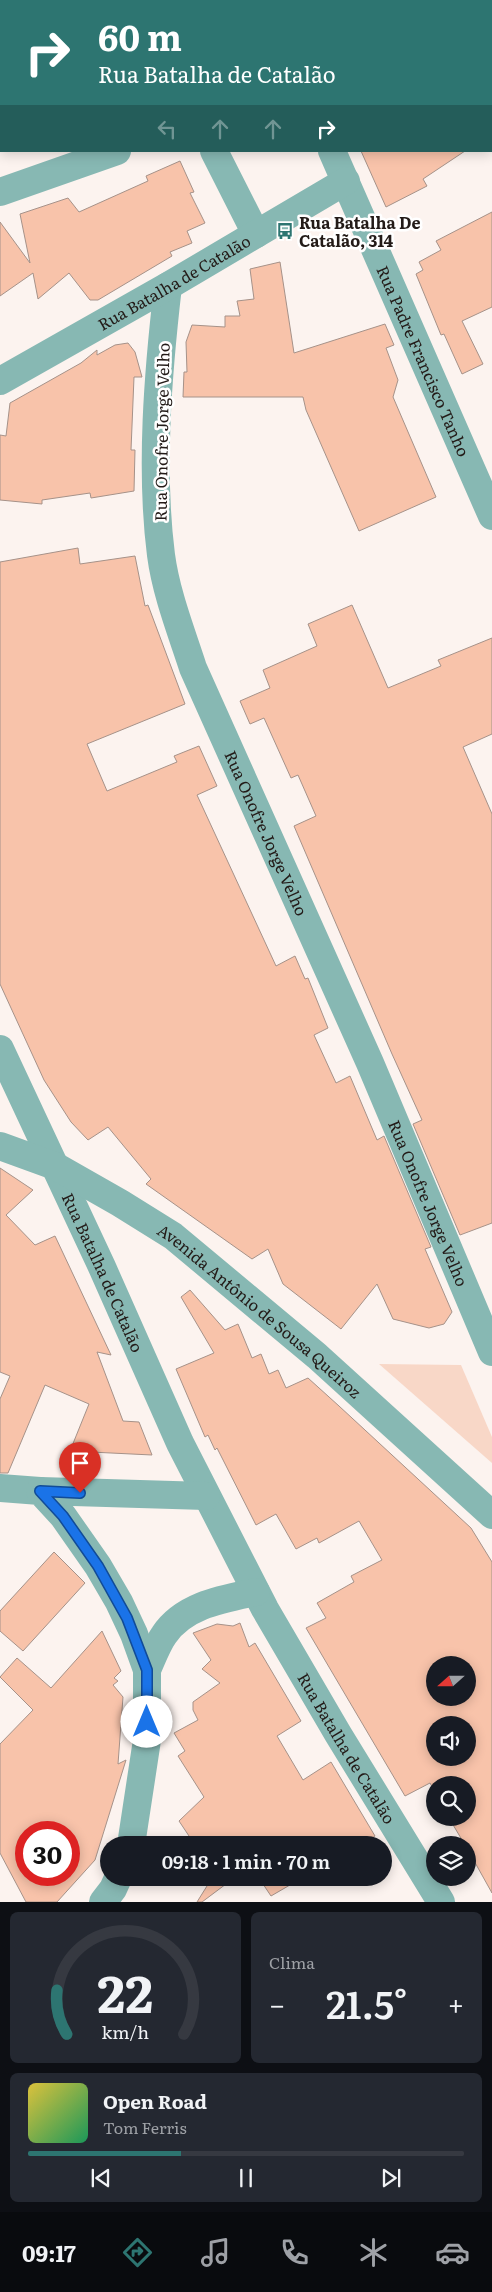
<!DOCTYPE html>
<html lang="pt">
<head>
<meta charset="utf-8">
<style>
  :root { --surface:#171b24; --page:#242831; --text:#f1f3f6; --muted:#9ea1a6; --line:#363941; --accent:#2d7571 }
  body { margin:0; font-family:Literata,serif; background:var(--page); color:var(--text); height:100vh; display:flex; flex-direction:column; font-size:19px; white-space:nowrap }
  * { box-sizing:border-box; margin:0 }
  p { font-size:16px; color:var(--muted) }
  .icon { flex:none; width:28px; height:28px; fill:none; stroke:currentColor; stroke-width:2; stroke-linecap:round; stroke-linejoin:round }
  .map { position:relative; height:1902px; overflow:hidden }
  .panel { display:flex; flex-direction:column; gap:10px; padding:10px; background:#0d0f14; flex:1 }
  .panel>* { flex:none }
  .hud { position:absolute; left:0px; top:0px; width:492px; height:152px; box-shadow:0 2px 12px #0003; background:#2d7571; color:#fff; overflow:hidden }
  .needle { width:32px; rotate:249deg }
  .fabs { position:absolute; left:426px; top:1656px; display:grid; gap:10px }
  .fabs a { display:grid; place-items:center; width:50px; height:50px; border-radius:50%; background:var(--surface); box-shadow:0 2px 12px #0003; font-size:25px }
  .speed { position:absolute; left:15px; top:1821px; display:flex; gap:10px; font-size:25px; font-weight:700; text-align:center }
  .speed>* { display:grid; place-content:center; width:65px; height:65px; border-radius:50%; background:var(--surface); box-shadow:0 2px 12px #0003; line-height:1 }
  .speed .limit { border:8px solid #d22; background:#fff; color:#111 }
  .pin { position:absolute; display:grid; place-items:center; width:42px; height:42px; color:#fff; margin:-51px -21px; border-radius:50% 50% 50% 0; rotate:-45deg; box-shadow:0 0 5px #0007 }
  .pin .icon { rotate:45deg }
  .me { position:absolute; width:55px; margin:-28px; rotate:0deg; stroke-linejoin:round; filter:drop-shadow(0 0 4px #0008) }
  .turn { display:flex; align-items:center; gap:18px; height:105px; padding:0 15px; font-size:22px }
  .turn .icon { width:65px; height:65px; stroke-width:2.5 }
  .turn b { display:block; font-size:35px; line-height:42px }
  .lanes { display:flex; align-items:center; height:48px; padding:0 15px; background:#0003; justify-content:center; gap:25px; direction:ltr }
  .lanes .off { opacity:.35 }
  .big { font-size:38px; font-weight:600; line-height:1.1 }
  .panel .widget { flex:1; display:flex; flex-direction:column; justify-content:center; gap:8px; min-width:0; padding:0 18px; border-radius:8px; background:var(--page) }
  .panel .dial { align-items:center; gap:0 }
  .dial svg { height:130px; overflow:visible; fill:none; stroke:var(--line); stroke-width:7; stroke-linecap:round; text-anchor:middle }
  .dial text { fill:var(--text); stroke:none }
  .song { display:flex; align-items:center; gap:15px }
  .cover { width:60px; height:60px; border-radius:8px; background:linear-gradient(135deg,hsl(50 70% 55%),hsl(150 70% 35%)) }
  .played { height:5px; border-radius:2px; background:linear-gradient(90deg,var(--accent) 35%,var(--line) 35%) }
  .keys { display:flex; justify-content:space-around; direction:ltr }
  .heat { display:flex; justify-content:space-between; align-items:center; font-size:28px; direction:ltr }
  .panel .tiles { flex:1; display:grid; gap:10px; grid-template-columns:1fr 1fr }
  .widget:last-child { grid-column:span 2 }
  .trip { position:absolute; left:100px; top:1836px; width:292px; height:50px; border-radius:25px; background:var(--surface); box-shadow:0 2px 12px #0003; font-weight:600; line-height:50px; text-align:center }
  .tab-bar { display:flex; height:80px; justify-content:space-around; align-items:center; background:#090b0e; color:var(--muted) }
  .tab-bar .icon { width:35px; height:35px }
  .tab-bar .current { color:var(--accent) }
  .tab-bar b { font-size:22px; color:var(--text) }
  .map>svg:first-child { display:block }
  .green { fill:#f8d7c7 }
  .building { fill:#f8c3aa; stroke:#a69289; fill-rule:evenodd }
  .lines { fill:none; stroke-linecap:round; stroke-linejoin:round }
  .minor { stroke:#87b8b3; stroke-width:28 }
  .route-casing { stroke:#114b97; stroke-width:12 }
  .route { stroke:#1a73e8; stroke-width:9 }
  .labels { text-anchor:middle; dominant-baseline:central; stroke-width:5; stroke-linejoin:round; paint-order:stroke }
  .poi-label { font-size:16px; font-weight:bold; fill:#231b18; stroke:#fff; text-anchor:start }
  .street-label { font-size:16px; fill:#231b18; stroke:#fff }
</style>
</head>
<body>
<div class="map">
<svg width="492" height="1902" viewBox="0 0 492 1902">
  <rect width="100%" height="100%" fill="#fcf3ef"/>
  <path class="green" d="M379 1364 461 1365 492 1437V1463Z"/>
  <g class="building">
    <path d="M361 151H465L423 179 427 186 386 207Z"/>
    <path d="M180 161 194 192 190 193 205 223 187 231 192 243 170 252 172 256 98 300H90L69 273 38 299 33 273 0 296V222L30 263 20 214 68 198 79 212 148 181 146 176Z"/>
    <path d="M492 212V307L462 321 483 364 462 374 444 334 441 335 416 274 423 270 419 262 441 250 436 241Z"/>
    <path d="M280 262 294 353 385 324 394 345 386 348 398 380 393 397 436 497 359 531 306 410 303 397H183L184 372H187L186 342 192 325 225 327V316H240L237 301 254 299 250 269Z"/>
    <path d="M128 343 135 352 142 377H134L131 450H135L134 491 91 498 90 493 42 500V504L0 500V435L6 436 10 403 81 363 97 350V355L115 345Z"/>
    <path d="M78 548 80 564 135 556 145 606 148 605 185 704 87 744 107 791 177 762 174 756 199 746 217 786 197 795 276 966 295 956 305 979 308 978 328 1028 314 1035 336 1083 350 1076 377 1140 384 1136 431 1247 425 1249 452 1312 444 1324 429 1328 393 1319 377 1284 341 1329 283 1284 268 1249 252 1259 146 1184 151 1179 108 1127 88 1140 71 1122 44 1080 0 984V562Z"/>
    <path d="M352 605 388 688 441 666 438 660 492 638V734L463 747 492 814V1223L460 1235 413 1124 422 1120 392 1054 294 826 316 816 298 775 291 778 264 718 250 724 240 701 270 688 263 670 317 646 308 624Z"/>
    <path d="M0 1168 33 1190 6 1215 35 1245 55 1236 111 1355 97 1352 123 1421 139 1422 152 1455 70 1451 89 1404 45 1385 8 1473H0V1399L10 1376 0 1372Z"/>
    <path d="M190 1290 225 1330 238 1324 252 1358 261 1354 269 1374 278 1370 286 1388 308 1378 339 1406 471 1528 492 1562V1893L468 1850V1845H465L449 1818H468V1785H435V1792L430 1783 405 1796 306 1628 326 1618 317 1603 354 1582 351 1576 382 1560 359 1521 319 1543 317 1538 296 1549 276 1514 256 1525 217 1448 215 1450 208 1435 205 1437 176 1369 214 1353 181 1297ZM435 1665H468V1698H435ZM435 1725H468V1758H435Z"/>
    <path d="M54 1552 85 1583 23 1651 0 1631V1611Z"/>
    <path d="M240 1623 249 1647 255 1643 301 1721 277 1736 303 1780 331 1762 375 1836 361 1845H195L179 1821 204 1797 178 1756 185 1751 174 1733 198 1720 193 1710V1702L220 1683 202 1669 211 1660 193 1633 217 1624 233 1626Z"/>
    <path d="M102 1631 121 1671 114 1678 118 1681 113 1685 123 1697 118 1764 126 1760 95 1860 57 1902H26L0 1853V1744L33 1710 0 1677 17 1658 51 1688ZM26 1832H69V1875H26Z"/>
    <path d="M212 1878H234L202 1902H197Z"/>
    <path d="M259 1878H302L271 1896Z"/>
  </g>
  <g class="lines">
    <g class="minor">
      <path d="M342 1 343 0"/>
      <path d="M214 151 256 234"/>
      <path id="s1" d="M332 151 492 516"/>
      <path d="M0 192 117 151"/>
      <path id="s2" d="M168 286C158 372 150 469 161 555 166 593 181 631 193 668L370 1063 492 1352"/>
      <path id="s3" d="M0 381 168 286 346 181"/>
      <path id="s4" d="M0 1049 102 1267 180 1443 265 1609 338 1734 441 1902"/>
      <path id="s5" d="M0 1146 55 1166 120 1203 173 1236 317 1356 492 1515"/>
      <path d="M0 1488 40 1491 63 1516 98 1566 119 1602 134 1634 147 1670V1740L131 1845"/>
      <path d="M40 1491 206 1496"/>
      <path d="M147 1670C152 1659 157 1645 164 1635 184 1605 223 1599 256 1592"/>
      <path d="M103 1902 113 1889 118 1878"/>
    </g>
  </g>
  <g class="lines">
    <g class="route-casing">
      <path id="route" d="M80 1493 40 1491 63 1516 98 1566 127 1618 147 1670V1722"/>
    </g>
    <use href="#route" class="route"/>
  </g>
  <defs>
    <g id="bus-bare" transform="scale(1.35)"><path d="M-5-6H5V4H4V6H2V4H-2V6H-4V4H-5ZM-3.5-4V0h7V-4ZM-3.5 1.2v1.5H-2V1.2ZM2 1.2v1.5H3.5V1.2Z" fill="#2d7571" stroke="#fff" stroke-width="2.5" paint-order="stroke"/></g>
  </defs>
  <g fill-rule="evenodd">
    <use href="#bus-bare" x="285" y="231"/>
  </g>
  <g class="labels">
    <g class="poi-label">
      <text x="299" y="222">Rua Batalha De<tspan x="299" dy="18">Catalão, 314</tspan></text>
    </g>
    <g class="street-label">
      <text stroke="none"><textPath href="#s3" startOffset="200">Rua Batalha de Catalão</textPath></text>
      <text stroke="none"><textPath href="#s1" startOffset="229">Rua Padre Francisco Tanho</textPath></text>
      <text transform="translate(161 432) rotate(-89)">Rua Onofre Jorge Velho</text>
      <text stroke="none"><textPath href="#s2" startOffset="568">Rua Onofre Jorge Velho</textPath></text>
      <text stroke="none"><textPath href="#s2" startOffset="972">Rua Onofre Jorge Velho</textPath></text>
      <text stroke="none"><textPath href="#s4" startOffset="246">Rua Batalha de Catalão</textPath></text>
      <text stroke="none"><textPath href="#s5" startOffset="310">Avenida Antônio de Sousa Queiroz</textPath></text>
      <text stroke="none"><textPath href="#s4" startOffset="781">Rua Batalha de Catalão</textPath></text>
    </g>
  </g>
</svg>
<div class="fabs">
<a><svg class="needle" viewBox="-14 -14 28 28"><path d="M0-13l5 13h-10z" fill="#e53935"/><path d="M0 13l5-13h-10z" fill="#9ea1a6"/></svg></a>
<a><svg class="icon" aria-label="sound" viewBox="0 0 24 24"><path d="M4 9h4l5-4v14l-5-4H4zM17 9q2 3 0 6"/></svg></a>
<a><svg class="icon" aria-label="search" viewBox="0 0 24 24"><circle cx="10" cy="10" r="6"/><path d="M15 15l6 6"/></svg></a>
<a><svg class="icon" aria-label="layers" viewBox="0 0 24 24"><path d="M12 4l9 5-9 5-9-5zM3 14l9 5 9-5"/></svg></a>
</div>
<div class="speed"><div class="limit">30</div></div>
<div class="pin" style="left:80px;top:1493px;background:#d93025"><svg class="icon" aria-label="arrive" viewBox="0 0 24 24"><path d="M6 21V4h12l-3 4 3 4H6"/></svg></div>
<svg class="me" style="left:147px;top:1722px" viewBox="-20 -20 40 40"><circle r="19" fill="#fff"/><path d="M0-13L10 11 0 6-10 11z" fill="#1a73e8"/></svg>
<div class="trip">09:18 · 1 min · 70 m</div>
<div class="hud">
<div class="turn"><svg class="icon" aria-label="right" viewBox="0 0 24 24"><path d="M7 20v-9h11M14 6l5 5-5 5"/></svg><div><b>60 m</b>Rua Batalha de Catalão</div></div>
<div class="lanes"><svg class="icon off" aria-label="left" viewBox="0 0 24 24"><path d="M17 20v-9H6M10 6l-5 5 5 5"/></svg><svg class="icon off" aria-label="ahead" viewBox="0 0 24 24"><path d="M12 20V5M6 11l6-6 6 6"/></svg><svg class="icon off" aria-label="ahead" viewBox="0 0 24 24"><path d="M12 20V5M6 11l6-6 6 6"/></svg><svg class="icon" aria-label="right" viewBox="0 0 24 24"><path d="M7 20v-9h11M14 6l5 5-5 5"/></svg></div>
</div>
</div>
<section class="panel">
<div class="tiles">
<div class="widget dial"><svg viewBox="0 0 100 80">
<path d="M14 69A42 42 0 1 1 86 69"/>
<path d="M14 69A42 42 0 0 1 8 42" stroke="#2d7571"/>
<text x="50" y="56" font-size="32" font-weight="700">22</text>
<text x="50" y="72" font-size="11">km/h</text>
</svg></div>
<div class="widget"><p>Clima</p>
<div class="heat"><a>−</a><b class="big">21.5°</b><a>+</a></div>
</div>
<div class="widget">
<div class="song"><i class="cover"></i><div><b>Open Road</b><p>Tom Ferris</p></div></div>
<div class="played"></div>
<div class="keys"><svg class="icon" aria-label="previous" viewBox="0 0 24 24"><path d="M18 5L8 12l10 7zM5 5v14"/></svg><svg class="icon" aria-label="pause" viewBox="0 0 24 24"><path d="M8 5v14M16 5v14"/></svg><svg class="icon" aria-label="next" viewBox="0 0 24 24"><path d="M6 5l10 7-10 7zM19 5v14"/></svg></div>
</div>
</div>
</section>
<nav class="tab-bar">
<b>09:17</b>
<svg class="icon current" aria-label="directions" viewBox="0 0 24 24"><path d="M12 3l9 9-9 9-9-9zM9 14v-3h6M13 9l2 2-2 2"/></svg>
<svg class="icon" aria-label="music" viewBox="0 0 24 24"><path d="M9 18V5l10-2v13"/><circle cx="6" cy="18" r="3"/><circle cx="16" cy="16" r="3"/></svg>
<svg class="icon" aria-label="phone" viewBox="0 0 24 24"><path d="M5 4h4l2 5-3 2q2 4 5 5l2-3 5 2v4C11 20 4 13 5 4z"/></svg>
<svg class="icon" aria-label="climate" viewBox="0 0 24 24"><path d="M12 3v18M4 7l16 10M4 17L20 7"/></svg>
<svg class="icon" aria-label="car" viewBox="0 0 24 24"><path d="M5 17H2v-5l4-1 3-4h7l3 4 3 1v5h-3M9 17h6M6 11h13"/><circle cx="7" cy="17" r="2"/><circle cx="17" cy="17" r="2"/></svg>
</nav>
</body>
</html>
